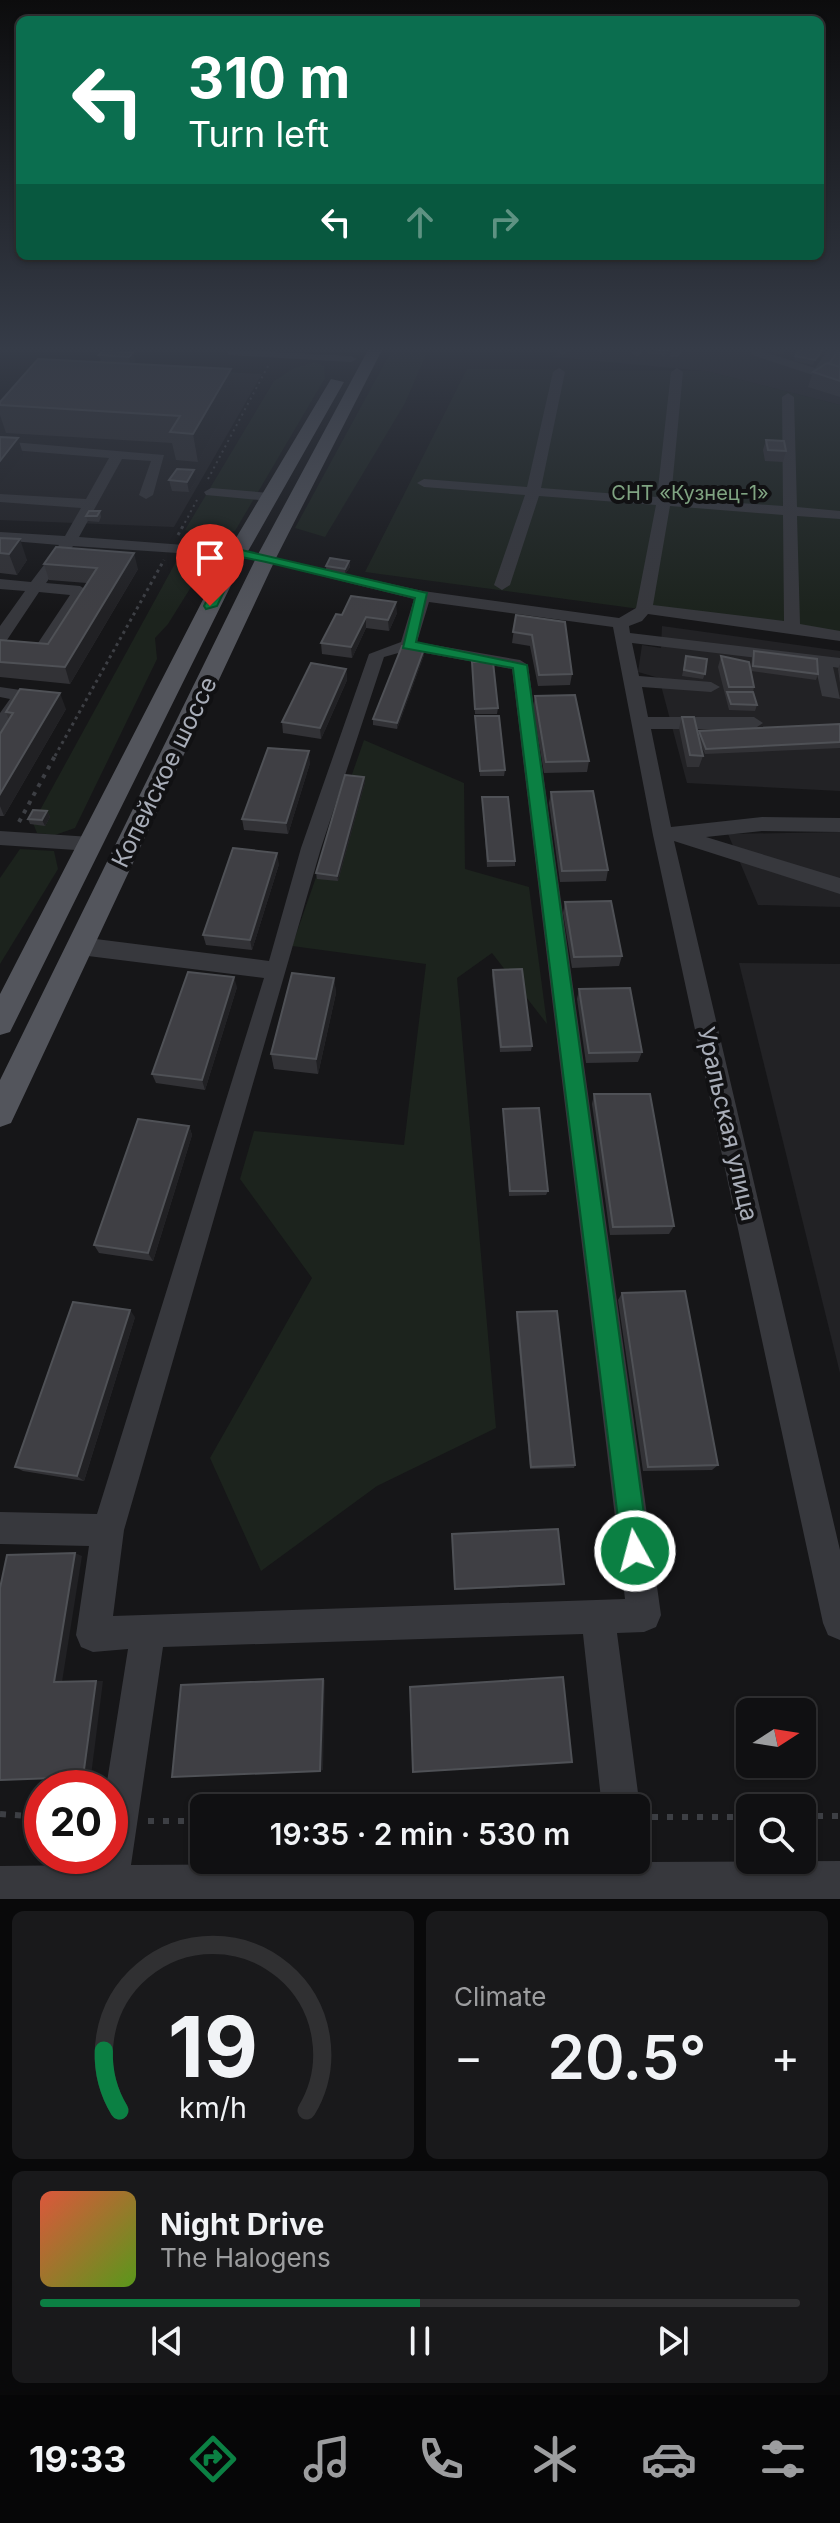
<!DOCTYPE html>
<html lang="en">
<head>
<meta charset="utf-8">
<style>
  :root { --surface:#101012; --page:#19191b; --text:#f1f3f6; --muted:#9c9d9f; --line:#303032; --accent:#0b8043 }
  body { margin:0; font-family:Inter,sans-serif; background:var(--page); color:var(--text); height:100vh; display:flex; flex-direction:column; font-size:30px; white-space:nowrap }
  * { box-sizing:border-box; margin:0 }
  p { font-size:26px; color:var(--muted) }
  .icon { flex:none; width:44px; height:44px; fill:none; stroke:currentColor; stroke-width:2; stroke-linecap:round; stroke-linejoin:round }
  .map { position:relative; height:1899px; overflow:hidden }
  .panel { display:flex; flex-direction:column; gap:12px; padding:12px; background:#09090a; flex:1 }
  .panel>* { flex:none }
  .top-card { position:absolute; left:16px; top:16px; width:808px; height:244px; border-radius:12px; box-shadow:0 2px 6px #0004,0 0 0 2px var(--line); background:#0b6e4f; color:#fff; overflow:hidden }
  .needle { width:52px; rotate:78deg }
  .buttons { position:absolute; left:736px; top:1698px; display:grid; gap:16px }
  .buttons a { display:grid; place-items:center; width:80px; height:80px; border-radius:12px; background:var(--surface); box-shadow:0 2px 6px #0004,0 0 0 2px var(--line); font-size:40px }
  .speed { position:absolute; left:24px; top:1770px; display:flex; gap:16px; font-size:40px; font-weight:700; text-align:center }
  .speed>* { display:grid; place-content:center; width:104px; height:104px; border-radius:50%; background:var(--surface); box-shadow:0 2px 6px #0004,0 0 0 2px var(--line); line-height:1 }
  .speed .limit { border:12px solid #d22; background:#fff; color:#111 }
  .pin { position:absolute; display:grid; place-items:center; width:68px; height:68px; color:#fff; margin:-82px -34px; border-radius:50% 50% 50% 0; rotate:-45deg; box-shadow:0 0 8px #0007 }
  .pin .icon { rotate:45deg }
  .me { position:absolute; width:88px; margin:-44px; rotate:353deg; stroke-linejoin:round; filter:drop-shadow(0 0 6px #0008) }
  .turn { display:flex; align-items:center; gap:28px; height:168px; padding:0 40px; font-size:36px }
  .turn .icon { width:104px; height:104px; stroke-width:2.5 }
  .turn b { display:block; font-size:56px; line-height:68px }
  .lanes { display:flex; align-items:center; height:76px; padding:0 40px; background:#0003; justify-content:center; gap:40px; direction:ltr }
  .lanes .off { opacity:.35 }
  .big { font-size:60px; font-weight:600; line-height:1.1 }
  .panel .tile { flex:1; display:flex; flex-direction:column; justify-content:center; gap:12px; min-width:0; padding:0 28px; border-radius:12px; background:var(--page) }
  .panel .dial { align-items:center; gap:0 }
  .dial svg { height:208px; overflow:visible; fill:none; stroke:var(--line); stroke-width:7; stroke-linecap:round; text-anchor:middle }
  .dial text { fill:var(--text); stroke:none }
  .song { display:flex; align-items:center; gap:24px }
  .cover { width:96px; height:96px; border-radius:12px; background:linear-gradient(135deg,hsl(10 70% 55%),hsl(90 70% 35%)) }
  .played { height:8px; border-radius:4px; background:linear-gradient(90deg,var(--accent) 50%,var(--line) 50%) }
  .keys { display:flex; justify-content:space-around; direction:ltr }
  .heat { display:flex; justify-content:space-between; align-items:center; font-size:44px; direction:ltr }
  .panel .tiles { flex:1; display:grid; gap:12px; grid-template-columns:1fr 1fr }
  .tile:last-child { grid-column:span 2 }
  .trip { position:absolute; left:190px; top:1794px; width:460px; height:80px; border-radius:12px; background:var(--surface); box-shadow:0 2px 6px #0004,0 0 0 2px var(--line); font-weight:600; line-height:80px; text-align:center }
  .tab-bar { display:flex; height:128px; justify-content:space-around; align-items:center; background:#060607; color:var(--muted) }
  .tab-bar .icon { width:56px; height:56px }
  .tab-bar .active { color:var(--accent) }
  .tab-bar b { font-size:36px; color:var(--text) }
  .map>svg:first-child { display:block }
  .built { fill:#222225 }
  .green { fill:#1c231d }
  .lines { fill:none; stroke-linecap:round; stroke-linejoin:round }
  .path-far3 { stroke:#3d3f44; stroke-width:2; stroke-dasharray:2 4; stroke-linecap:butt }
  .path-far2 { stroke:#3d3f44; stroke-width:3; stroke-dasharray:3 4; stroke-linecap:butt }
  .path-far1 { stroke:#3d3f44; stroke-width:4; stroke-dasharray:4 6; stroke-linecap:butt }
  .path { stroke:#3d3f44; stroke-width:6; stroke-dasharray:6 9; stroke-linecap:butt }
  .minor { fill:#37383d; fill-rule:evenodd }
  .major { fill:#53555c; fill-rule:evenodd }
  .wall { fill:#323236 }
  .shaded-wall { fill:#212124 }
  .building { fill:#3f3f44; stroke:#4f5156; stroke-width:2 }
  .route { fill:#0b8043; stroke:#07532c; stroke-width:2 }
  .labels { text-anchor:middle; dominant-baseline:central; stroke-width:8; stroke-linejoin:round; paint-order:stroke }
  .far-park-label { font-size:20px; fill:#7fa381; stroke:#111113 }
  .street-label { font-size:24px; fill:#a8adb8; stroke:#111113 }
</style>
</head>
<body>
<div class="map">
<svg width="840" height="1899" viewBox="0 0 840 1899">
  <rect width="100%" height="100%" fill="#161618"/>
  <g class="built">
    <path d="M562 348H840V405L706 371 553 357Z"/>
    <path d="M67 363 262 374 174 527 0 520V402Z"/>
    <path d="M662 626 840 651V791L687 783 659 678 638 672 642 645 661 648Z"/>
    <path d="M840 832V907L758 905 728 834Z"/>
    <path d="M739 963 840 964V1373Z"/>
  </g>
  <g class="green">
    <path d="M393 348H429L405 403 325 537 295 528Z"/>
    <path d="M315 362 324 366 325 378 235 531 206 538 185 530 274 381 294 368Z"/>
    <path d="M467 369 706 371 840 405V636L365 572Z"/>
    <path d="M190 555 206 563 168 624 155 638 157 659 75 828 55 835 37 833 33 823 178 558Z"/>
    <path d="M364 740 464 783 465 869 529 887 547 1024 492 953 457 978 496 1428 377 1486 261 1571 210 1458 312 1278 240 1179 254 1131 404 1145 426 964 292 946Z"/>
    <path d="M20 849 54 851 58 869 0 964V878Z"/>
  </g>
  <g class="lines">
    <g class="path-far3">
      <path d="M208 479 268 366"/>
      <path d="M182 528 197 500"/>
    </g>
    <g class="path-far2">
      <path d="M178 535 183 526"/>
      <path d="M55 756 164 560"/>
    </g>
    <path class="path-far1" d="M19 822 56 754"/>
    <g class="path">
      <path d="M0 1814 42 1817"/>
      <path d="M802 1816H840"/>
      <path d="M652 1817H750"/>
      <path d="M148 1821H204"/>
    </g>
    <g class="minor">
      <path d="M562 348H574L563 355 557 352Z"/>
      <path d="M597 348H610L601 353 597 352Z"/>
      <path d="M637 348H649L637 356 631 353Z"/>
      <path d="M674 348H686L677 357H669Z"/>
      <path d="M750 348H760L761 351 815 368 829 348H839L824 371 840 376V384L752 355Z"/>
      <path d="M232 350 351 356 357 359 351 362 228 355V351Z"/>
      <path d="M559 368 565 372 541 488 657 497 671 372 677 368 683 372 671 498 783 506 782 397 788 393 794 397 797 507 840 511V519L797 516 800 624 840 631V641L648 614 642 621 629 626 630 633 840 658V668L833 667 840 699 822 696 815 665 632 643 639 676 711 682 720 687 711 692 642 687 648 717H754L763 723 754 729H651L671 827 762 817 840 818V832L762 831 706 837 840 878V894L674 841 840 1550V1640L828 1635 823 1623 653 835 613 627 429 602 417 642 520 660 528 665 661 1615 656 1627 644 1632 617 1633 640 1808 636 1817V1808H602L583 1634 163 1647 131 1865 608 1862 636 1860V1845L640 1847 646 1862 840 1861V1899H0V1866L93 1865 95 1856H110V1788H106L128 1649 93 1652 81 1647 76 1635 89 1546 0 1544V1512L97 1514 264 978 80 955 72 952 69 946 72 940 80 937 269 961 301 848 369 654 401 642 414 599 261 561V555L423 591 619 618 636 608 656 505 539 496 510 585 502 590 494 585 525 495 424 487 417 483 424 479 527 487 553 372ZM670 506 783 515 784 621 653 605ZM409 650 512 669 625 1599 113 1616 124 1530 321 848 384 657Z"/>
      <path d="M0 441 164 455 153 495 146 499 139 495 151 461 122 459 79 537 237 549 244 553 237 557 73 546 46 583 80 586 88 591 49 652 0 650V626L25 591 0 589V579L31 582 59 545 0 540V532L65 536 81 508 0 502V494L86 499 109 458 0 449ZM39 592 70 595 38 643 7 640Z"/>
      <path d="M211 488 270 493 277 497 270 501 206 495 204 492Z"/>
      <path d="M0 687 27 691 30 695 6 731 0 733V713L10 699 0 697Z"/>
      <path d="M0 831 91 837 101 844 91 851 0 845Z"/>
    </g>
    <g class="major">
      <path d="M369 348H383L276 558 11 1123 0 1127V1080L256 558Z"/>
      <path d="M331 379 344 382 247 553 10 1032 0 1035V994L227 553Z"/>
    </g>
  </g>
  <g class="wall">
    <path d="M645 348H673L665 356 645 352Z"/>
    <path d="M684 348H699L694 353 683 351Z"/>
    <path d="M764 348H787L782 354 763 350Z"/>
    <path d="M826 348 813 365 794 361 795 356Z"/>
    <path d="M840 348V397L808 387 813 372 829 364Z"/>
    <path d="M133 352 135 362 133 364 234 396 198 462 176 460 172 443 6 433 0 415V402L101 362 99 355Z"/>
    <path d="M766 440 786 451 783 462 765 461 763 450Z"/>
    <path d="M169 480 196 481 189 492 172 491Z"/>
    <path d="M100 511 101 517 99 522 88 521 86 516Z"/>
    <path d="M0 538 27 560 17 575 0 573Z"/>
    <path d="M349 561 350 567 345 574 326 571V566Z"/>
    <path d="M44 564 138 569 70 684 0 677V640L48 644 87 583 49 580Z"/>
    <path d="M397 613 389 631 366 628 352 658 322 654 321 643 342 615Z"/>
    <path d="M516 615 572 674 570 685 538 686 530 646 512 643Z"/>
    <path d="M424 649V655L397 729 373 725V719Z"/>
    <path d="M754 651 818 674 816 680 751 671 752 656Z"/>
    <path d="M686 656 705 674 703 679 682 676Z"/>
    <path d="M721 656 754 687 753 692 757 705 755 711 729 710 718 667Z"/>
    <path d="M472 662 498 708 497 714H475Z"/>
    <path d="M840 664V683L838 669Z"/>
    <path d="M346 669 347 680 321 739 283 733 282 722Z"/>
    <path d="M535 696 589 761 587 772 544 773 533 707Z"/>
    <path d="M66 709 4 816H0V734L9 720 6 712Z"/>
    <path d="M475 716 505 770 504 776H480Z"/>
    <path d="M682 717 698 735 699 731 840 724V748L705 754 699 740 703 756 699 767H687L679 728Z"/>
    <path d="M310 763 288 834 244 830 242 819Z"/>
    <path d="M364 777 365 782 338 881 317 879 316 873Z"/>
    <path d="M551 792 608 870 606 881 560 882 549 803Z"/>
    <path d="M482 797 515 861V866L487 867Z"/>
    <path d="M47 811 50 817 45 826 30 824 28 819Z"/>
    <path d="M279 864 252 950 206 945 203 935Z"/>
    <path d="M565 902 622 956 619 966 572 968 563 913Z"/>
    <path d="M493 970 532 1046 531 1051 500 1052 492 975Z"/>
    <path d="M334 978 336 993 318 1074 274 1069 271 1054Z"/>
    <path d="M237 987 205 1090 156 1083 152 1074Z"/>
    <path d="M579 989 642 1052 638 1062 586 1063 577 999Z"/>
    <path d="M594 1094 674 1226 669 1234 610 1235 592 1104Z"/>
    <path d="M503 1109 548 1191 546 1195 509 1196Z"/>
    <path d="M189 1126 192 1135 153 1261 99 1253 94 1245Z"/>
    <path d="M622 1293 718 1465 712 1470 643 1471 618 1300Z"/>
    <path d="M517 1312 575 1465 574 1468 530 1469 516 1316Z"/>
    <path d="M135 1317 84 1481 23 1471 15 1467Z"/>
    <path d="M452 1534 564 1584 563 1585 454 1590Z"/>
  </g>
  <g class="shaded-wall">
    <path d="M824 348H826L813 365 815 360Z"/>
    <path d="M133 352 135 362 131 367 129 357Z"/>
    <path d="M231 369 234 396 198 462 193 434Z"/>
    <path d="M18 438 23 454 0 483V461Z"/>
    <path d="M194 470 196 481 189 492 187 482Z"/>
    <path d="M20 539 27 560 17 575 9 554Z"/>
    <path d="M134 553 138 569 70 684 65 667Z"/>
    <path d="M349 561 350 567 345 574V569Z"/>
    <path d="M396 602 397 613 389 631 388 620Z"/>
    <path d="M366 617V628L352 658 351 647Z"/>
    <path d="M424 649V655L397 729V723Z"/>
    <path d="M346 669 347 680 321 739 320 728Z"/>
    <path d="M60 693 66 709 4 816 0 806V794Z"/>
    <path d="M309 751 310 763 288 834 286 823Z"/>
    <path d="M364 777 365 782 338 881 337 876Z"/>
    <path d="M47 811 50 817 45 826 42 820Z"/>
    <path d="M277 853 279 864 252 950 250 940Z"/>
    <path d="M234 977 237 987 205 1090 202 1080Z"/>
    <path d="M334 978 336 993 318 1074 316 1059Z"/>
    <path d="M189 1126 192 1135 153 1261 148 1253Z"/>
    <path d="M130 1310 135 1317 84 1481 77 1476Z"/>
    <path d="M75 1553 82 1556 62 1682H54Z"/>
    <path d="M323 1679 325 1680 323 1770 320 1771Z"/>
    <path d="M96 1681H103L91 1776 83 1777Z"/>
  </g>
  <g class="building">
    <path d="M649 348H670L666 351Z"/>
    <path d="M801 348H824L815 360 795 356Z"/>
    <path d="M840 348V367L829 364Z"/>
    <path d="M103 351 133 352 129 357 99 355Z"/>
    <path d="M38 359 231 369 193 434 170 432 180 416 0 405V402Z"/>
    <path d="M827 363 840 367V381L813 372Z"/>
    <path d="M0 437 18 438 0 461Z"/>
    <path d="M766 440 784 441 786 451 768 450Z"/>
    <path d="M177 469 194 470 187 482 169 480Z"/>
    <path d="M89 511H100L97 516H86Z"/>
    <path d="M0 538 20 539 9 554 0 553Z"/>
    <path d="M56 547 134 553 65 667 0 662V640L48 644 97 568 44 564Z"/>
    <path d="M330 558 349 561 345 569 326 566Z"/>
    <path d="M351 596 396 602 388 620 366 617 351 647 321 643 336 614 342 615Z"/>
    <path d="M516 615 565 622 572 674 539 675 532 635 513 632Z"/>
    <path d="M402 646 424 649 397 723 373 719Z"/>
    <path d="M754 651 817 659 818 674 753 666Z"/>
    <path d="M686 656 707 659 705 674 684 670Z"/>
    <path d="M721 656 749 662 754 687H729Z"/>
    <path d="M472 662H493L498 708 475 709Z"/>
    <path d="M311 663 346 669 320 728 282 722Z"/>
    <path d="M20 689 60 693 0 794V734L13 713 6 712Z"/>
    <path d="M727 692H753L757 705 731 704Z"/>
    <path d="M575 695 589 761 546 762 535 696Z"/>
    <path d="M475 716H499L505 770 480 771Z"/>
    <path d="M682 717H694L703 756 690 755Z"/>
    <path d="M840 724V742L706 749 699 731Z"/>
    <path d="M268 748 309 751 286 823 242 819Z"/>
    <path d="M345 775 364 777 337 876 316 873Z"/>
    <path d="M593 791 608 870 562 871 551 792Z"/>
    <path d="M482 797H508L515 861H488Z"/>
    <path d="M33 810 47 811 42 820 28 819Z"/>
    <path d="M233 848 277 853 250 940 203 935Z"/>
    <path d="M611 901 622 956 574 957 565 902Z"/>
    <path d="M522 969 532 1046 501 1047 493 970Z"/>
    <path d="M188 972 234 977 202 1080 152 1074Z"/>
    <path d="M292 973 334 978 316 1059 271 1054Z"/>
    <path d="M630 988 642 1052 589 1053 579 989Z"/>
    <path d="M594 1094H650L674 1226 613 1227Z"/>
    <path d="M539 1108 548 1191H510L503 1109Z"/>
    <path d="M138 1119 189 1126 148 1253 94 1245Z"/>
    <path d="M685 1291 718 1465 648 1467 622 1293Z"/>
    <path d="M73 1302 130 1310 77 1476 15 1467Z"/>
    <path d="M557 1311 575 1465 531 1467 517 1312Z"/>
    <path d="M558 1529 564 1584 455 1589 452 1534Z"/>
    <path d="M75 1553 54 1682 96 1681 83 1777 0 1780V1588L7 1555Z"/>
    <path d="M563 1677 572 1762 413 1772 410 1687Z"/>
    <path d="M323 1679 320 1771 172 1777 181 1685Z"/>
  </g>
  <linearGradient id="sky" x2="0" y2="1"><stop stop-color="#0c0c0d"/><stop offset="0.57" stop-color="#363c48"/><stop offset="1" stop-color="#363c48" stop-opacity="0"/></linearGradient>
  <rect width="840" height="613" fill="url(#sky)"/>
  <path class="route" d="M237 549 427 593 416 642 527 665 649 1551 645 1561 635 1565 626 1561 622 1551 513 668 403 648 415 598 266 562 241 557 217 606 206 609 204 606 231 553Z"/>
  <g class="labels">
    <g class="far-park-label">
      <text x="690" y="493">СНТ «Кузнец-1»</text>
    </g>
    <g class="street-label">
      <text transform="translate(164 772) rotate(-64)">Копейское шоссе</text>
      <text transform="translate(728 1124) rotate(77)">Уральская улица</text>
    </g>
  </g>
</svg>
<div class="buttons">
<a><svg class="needle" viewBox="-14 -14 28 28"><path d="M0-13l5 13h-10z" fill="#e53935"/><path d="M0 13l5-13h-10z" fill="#9c9d9f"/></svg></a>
<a><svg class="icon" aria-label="search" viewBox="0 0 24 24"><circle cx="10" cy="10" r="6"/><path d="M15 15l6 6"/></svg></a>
</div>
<div class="speed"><div class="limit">20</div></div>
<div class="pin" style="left:210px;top:606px;background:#d93025"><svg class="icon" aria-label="arrive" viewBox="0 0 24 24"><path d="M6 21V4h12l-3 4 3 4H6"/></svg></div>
<svg class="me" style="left:635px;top:1551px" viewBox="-20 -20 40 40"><circle r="17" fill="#0b8043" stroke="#fff" stroke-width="3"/><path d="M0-11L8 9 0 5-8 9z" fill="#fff"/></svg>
<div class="trip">19:35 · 2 min · 530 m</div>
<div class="top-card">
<div class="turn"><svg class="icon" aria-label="left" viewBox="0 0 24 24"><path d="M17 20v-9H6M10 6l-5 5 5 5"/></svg><div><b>310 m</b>Turn left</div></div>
<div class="lanes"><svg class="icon" aria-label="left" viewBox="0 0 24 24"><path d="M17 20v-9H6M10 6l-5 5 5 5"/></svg><svg class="icon off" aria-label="ahead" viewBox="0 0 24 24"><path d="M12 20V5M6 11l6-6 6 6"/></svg><svg class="icon off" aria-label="right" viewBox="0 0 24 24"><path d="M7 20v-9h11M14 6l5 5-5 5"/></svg></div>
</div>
</div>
<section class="panel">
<div class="tiles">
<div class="tile dial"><svg viewBox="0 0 100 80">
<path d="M14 69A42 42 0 1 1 86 69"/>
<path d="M14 69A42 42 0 0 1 8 46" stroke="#0b8043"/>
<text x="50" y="56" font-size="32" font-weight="700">19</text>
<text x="50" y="72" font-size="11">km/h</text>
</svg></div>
<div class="tile"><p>Climate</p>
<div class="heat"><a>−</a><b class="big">20.5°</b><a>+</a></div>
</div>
<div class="tile">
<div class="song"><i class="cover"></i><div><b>Night Drive</b><p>The Halogens</p></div></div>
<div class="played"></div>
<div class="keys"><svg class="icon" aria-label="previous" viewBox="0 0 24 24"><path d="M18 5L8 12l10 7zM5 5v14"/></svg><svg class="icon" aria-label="pause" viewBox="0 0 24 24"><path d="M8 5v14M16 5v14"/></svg><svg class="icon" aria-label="next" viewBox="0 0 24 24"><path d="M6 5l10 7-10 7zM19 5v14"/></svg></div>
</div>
</div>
</section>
<nav class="tab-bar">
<b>19:33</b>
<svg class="icon active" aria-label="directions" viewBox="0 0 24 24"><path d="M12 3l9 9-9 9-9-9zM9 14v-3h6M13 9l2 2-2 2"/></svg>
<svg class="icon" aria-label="music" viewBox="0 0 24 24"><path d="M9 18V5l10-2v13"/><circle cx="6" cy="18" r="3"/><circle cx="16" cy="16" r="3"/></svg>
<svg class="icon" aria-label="phone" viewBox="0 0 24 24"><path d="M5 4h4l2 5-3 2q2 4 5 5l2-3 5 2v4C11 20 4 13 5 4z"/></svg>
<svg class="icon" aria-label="climate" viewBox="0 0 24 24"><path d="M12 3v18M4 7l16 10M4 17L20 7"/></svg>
<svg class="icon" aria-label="car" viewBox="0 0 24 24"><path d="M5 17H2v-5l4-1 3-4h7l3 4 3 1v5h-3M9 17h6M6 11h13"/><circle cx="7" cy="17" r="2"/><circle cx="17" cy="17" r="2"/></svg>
<svg class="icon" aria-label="filters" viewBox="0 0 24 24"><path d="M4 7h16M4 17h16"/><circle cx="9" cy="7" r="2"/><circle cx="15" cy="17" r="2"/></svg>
</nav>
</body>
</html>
